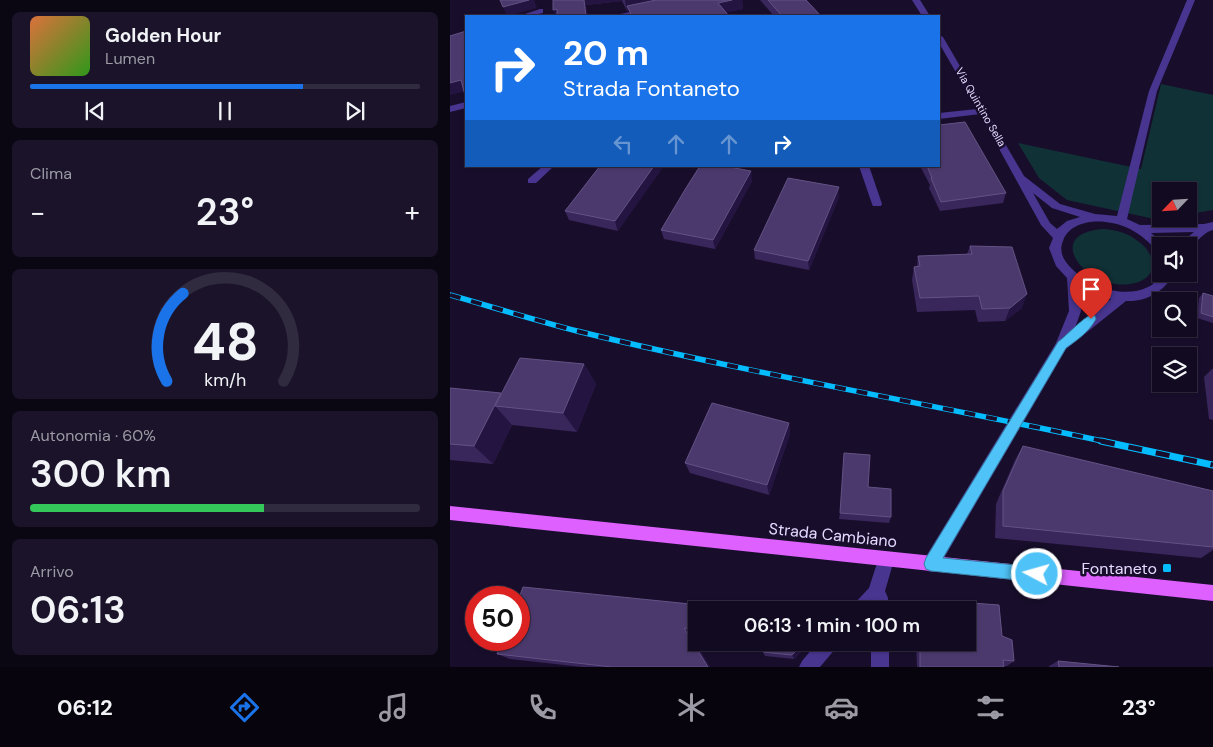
<!DOCTYPE html>
<html lang="it">
<head>
<meta charset="utf-8">
<style>
  :root { --surface:#120a21; --page:#1b132a; --text:#f1f3f6; --muted:#9c9aa5; --line:#312b3f; --accent:#1a73e8 }
  body { margin:0; font-family:"DM Sans",sans-serif; background:var(--page); color:var(--text); height:100vh; display:flex; flex-direction:column; font-size:19px; white-space:nowrap }
  * { box-sizing:border-box; margin:0 }
  p { font-size:16px; color:var(--muted) }
  .icon { flex:none; width:28px; height:28px; fill:none; stroke:currentColor; stroke-width:2; stroke-linecap:round; stroke-linejoin:round }
  .map { position:relative; flex:1; overflow:hidden }
  .sheet { display:flex; flex-direction:column; gap:12px; padding:12px; background:#0a0612; width:450px }
  .sheet>* { flex:none }
  .banner { position:absolute; left:15px; top:15px; width:475px; height:152px; border-radius:0px; box-shadow:0 1px 4px #0004,0 0 0 1px var(--line); background:#1a73e8; color:#fff; overflow:hidden }
  .needle { width:32px; rotate:245deg }
  .fabs { position:absolute; left:702px; top:182px; display:grid; gap:10px }
  .fabs a { display:grid; place-items:center; width:45px; height:45px; border-radius:0px; background:var(--surface); box-shadow:0 1px 4px #0004,0 0 0 1px var(--line); font-size:25px }
  .speed { position:absolute; left:15px; top:586px; display:flex; gap:10px; font-size:25px; font-weight:700; text-align:center }
  .speed>* { display:grid; place-content:center; width:65px; height:65px; border-radius:50%; background:var(--surface); box-shadow:0 1px 4px #0004,0 0 0 1px var(--line); line-height:1 }
  .speed .limit { border:8px solid #d22; background:#fff; color:#111 }
  .pin { position:absolute; display:grid; place-items:center; width:42px; height:42px; color:#fff; margin:-51px -21px; border-radius:50% 50% 50% 0; rotate:-45deg; box-shadow:0 0 5px #0007 }
  .pin .icon { rotate:45deg }
  .me { position:absolute; width:55px; margin:-28px; rotate:276deg; stroke-linejoin:round; filter:drop-shadow(0 0 4px #0008) }
  .turn { display:flex; align-items:center; gap:18px; height:105px; padding:0 15px; font-size:22px }
  .turn .icon { width:65px; height:65px; stroke-width:2.5 }
  .turn b { display:block; font-size:35px; line-height:42px }
  .lanes { display:flex; align-items:center; height:48px; padding:0 15px; background:#0003; justify-content:center; gap:25px; direction:ltr }
  .lanes .off { opacity:.35 }
  .big { font-size:38px; font-weight:600; line-height:1.1 }
  .sheet .tile { flex:1; display:flex; flex-direction:column; justify-content:center; gap:8px; min-width:0; padding:0 18px; border-radius:8px; background:var(--page) }
  .sheet .dial { align-items:center; gap:0 }
  .dial svg { height:130px; overflow:visible; fill:none; stroke:var(--line); stroke-width:7; stroke-linecap:round; text-anchor:middle }
  .dial text { fill:var(--text); stroke:none }
  .song { display:flex; align-items:center; gap:15px }
  .cover { width:60px; height:60px; border-radius:8px; background:linear-gradient(135deg,hsl(20 70% 55%),hsl(110 70% 35%)) }
  .played { height:5px; border-radius:2px; background:linear-gradient(90deg,var(--accent) 70%,var(--line) 70%) }
  .keys { display:flex; justify-content:space-around; direction:ltr }
  .heat { display:flex; justify-content:space-between; align-items:center; font-size:28px; direction:ltr }
  .charge { height:8px; border-radius:4px; background:linear-gradient(90deg,#34c759 60%,var(--line) 0) }
  .trip { position:absolute; left:238px; top:601px; width:288px; height:50px; border-radius:0px; background:var(--surface); box-shadow:0 1px 4px #0004,0 0 0 1px var(--line); font-weight:600; line-height:50px; text-align:center }
  .tab-bar { display:flex; height:80px; justify-content:space-around; align-items:center; background:#07040d; color:var(--muted) }
  .tab-bar .icon { width:35px; height:35px }
  .tab-bar .active { color:var(--accent) }
  .tab-bar b { font-size:22px; color:var(--text) }
  main { display:flex; flex:1; min-height:0 }
  .map>svg:first-child { display:block }
  .green { fill:#103136 }
  .lines { fill:none; stroke-linecap:round; stroke-linejoin:round }
  .minor { fill:#47358f; fill-rule:evenodd }
  .major { fill:#de60ff; fill-rule:evenodd }
  .rail-far1-casing { stroke:#05bcff; stroke-width:5.5 }
  .rail-casing { stroke:#05bcff; stroke-width:7 }
  .rail-far1 { stroke:#180e2c; stroke-width:4; stroke-dasharray:11; stroke-linecap:butt }
  .rail { stroke:#180e2c; stroke-width:5; stroke-dasharray:14; stroke-linecap:butt }
  .wall { fill:#39265b }
  .shaded-wall { fill:#241441 }
  .building { fill:#4b396d; stroke:#635284 }
  .route { fill:#4fc3f7; stroke:#337fa1 }
  .poi-dot { fill:#05bcff; stroke:#180e2c; stroke-width:2 }
  .labels { text-anchor:middle; dominant-baseline:central; stroke-width:5; stroke-linejoin:round; paint-order:stroke }
  .far-street-label { font-size:11px; fill:#e4d9ff; stroke:#180e2c }
  .near-street-label { font-size:16px; fill:#e4d9ff; stroke:#180e2c }
  .near-poi-label { font-size:16px; fill:#e4d9ff; stroke:#180e2c; text-anchor:end }
</style>
</head>
<body>
<main>
<section class="sheet">
<div class="tile">
<div class="song"><i class="cover"></i><div><b>Golden Hour</b><p>Lumen</p></div></div>
<div class="played"></div>
<div class="keys"><svg class="icon" aria-label="previous" viewBox="0 0 24 24"><path d="M18 5L8 12l10 7zM5 5v14"/></svg><svg class="icon" aria-label="pause" viewBox="0 0 24 24"><path d="M8 5v14M16 5v14"/></svg><svg class="icon" aria-label="next" viewBox="0 0 24 24"><path d="M6 5l10 7-10 7zM19 5v14"/></svg></div>
</div>
<div class="tile"><p>Clima</p>
<div class="heat"><a>−</a><b class="big">23°</b><a>+</a></div>
</div>
<div class="tile dial"><svg viewBox="0 0 100 80">
<path d="M14 69A42 42 0 1 1 86 69"/>
<path d="M14 69A42 42 0 0 1 24 15" stroke="#1a73e8"/>
<text x="50" y="56" font-size="32" font-weight="700">48</text>
<text x="50" y="72" font-size="11">km/h</text>
</svg></div>
<div class="tile"><p>Autonomia · 60%</p><b class="big">300 km</b><div class="charge"></div></div>
<div class="tile"><p>Arrivo</p><b class="big">06:13</b></div>
</section>
<div class="map">
<svg width="763" height="667" viewBox="0 0 763 667">
  <rect width="100%" height="100%" fill="#180e2c"/>
  <g class="green">
    <path d="M711 84 763 95V210L739 214V191H711V219H714L709 220 617 200 589 178 568 143 691 169Z"/>
    <path d="M654 229C666 230 679 233 689 242 710 258 707 280 680 284 637 291 590 233 654 229Z"/>
  </g>
  <g class="lines">
    <g class="minor">
      <path d="M462 0H470L480 16H472Z"/>
      <path d="M737 0H745L707 91 677 219 690 225 754 224 763 222V230C754 232 747 242 739 248L727 246 744 232 701 233 716 246H711V252C705 250 701 244 696 240 687 232 675 225 662 223 645 219 619 222 613 241 610 248 611 255 616 262 633 285 672 300 698 287 704 285 708 278 712 274H724C713 292 697 302 676 301L616 349 487 570 481 572 475 570 473 564 475 558 606 343 619 311 617 278 606 266 599 248 603 238 591 225 530 114 489 119V113L527 109 489 43V35L493 37 574 176 610 204 645 214 667 216 699 91ZM583 193 602 208 630 217 617 221 607 229 600 223ZM629 286 638 292 661 299 625 328 631 311Z"/>
      <path d="M90 9H93V13L80 16H69Z"/>
      <path d="M194 9H197V13L177 16H161Z"/>
      <path d="M16 102V108L0 112V106Z"/>
      <path d="M93 166H104L86 183H78V179Z"/>
      <path d="M409 166H419L432 204 431 206H423L422 204Z"/>
      <path d="M436 552 442 554 444 560 435 591 438 598V610H402L404 604 419 588 430 554Z"/>
      <path d="M368 642H388L386 648 370 667H349L352 661Z"/>
      <rect x="421" y="642" width="18" height="25"/>
    </g>
    <path class="major" d="M0 506 763 585V601L0 520Z"/>
    <g class="rail-far1-casing">
      <path id="rail-far1" d="M0 295C42 307 85 320 127 331 302 374 481 404 657 442"/>
    </g>
    <g class="rail-casing">
      <path id="rail" d="M651 441 763 465"/>
    </g>
    <use href="#rail-far1" class="rail-far1"/>
    <use href="#rail" class="rail"/>
  </g>
  <g class="wall">
    <path d="M103 0H292L293 9 276 12 279 16H180L179 10 177 11 172 1 136 5Z"/>
    <path d="M310 0H356L371 16H324Z"/>
    <path d="M150 166 168 231 119 220 115 211Z"/>
    <path d="M470 166H489L556 193 553 203 490 211 479 188 480 185Z"/>
    <path d="M302 181 265 249 214 239 211 230Z"/>
    <path d="M389 197 359 270 305 259 304 250Z"/>
    <path d="M520 246 572 308 555 321 528 322 525 310 467 312 462 280 464 267 467 266 468 256 517 254Z"/>
    <path d="M753 293 763 296V323L747 318 749 298Z"/>
    <path d="M134 364 146 384 127 432 62 425 43 464 0 460V388L52 394Z"/>
    <path d="M762 369H763V420L759 419 754 377Z"/>
    <path d="M339 423 340 434 319 495 240 473 235 463Z"/>
    <path d="M573 446 763 491V550L751 558 545 538 546 504 565 460Z"/>
    <path d="M390 513 441 517 439 523 389 519Z"/>
    <path d="M494 601 549 605 552 636 562 640 564 661 557 666H554V667H467L466 642H516V610H467L469 606 491 608Z"/>
    <path d="M250 605 253 610H246V635L240 634 260 667H132L60 659 47 654Z"/>
    <path d="M315 642H360L344 659 315 656 313 652Z"/>
    <path d="M608 661 669 667H599V666Z"/>
  </g>
  <g class="shaded-wall">
    <path d="M79 0H84L87 8 57 16 53 7Z"/>
    <path d="M134 0H172V1L136 5 138 16H136Z"/>
    <path d="M175 0H225L177 6 179 10 177 11Z"/>
    <path d="M282 0H292L293 9 270 14 268 3Z"/>
    <path d="M107 9 110 16H106L103 10Z"/>
    <path d="M11 80 16 91 0 95V83Z"/>
    <path d="M204 166H214L168 231 165 221Z"/>
    <path d="M301 171 302 181 265 249 263 240Z"/>
    <path d="M389 187V197L359 270 358 261Z"/>
    <path d="M577 294 572 308 555 321 560 308Z"/>
    <path d="M134 364 146 384 127 432 113 413Z"/>
    <path d="M51 393 63 408 45 406 62 425 43 464 24 446Z"/>
    <path d="M339 423 340 434 319 495 317 485Z"/>
    <path d="M250 605 253 610H249Z"/>
    <path d="M234 628 240 634 260 667H258Z"/>
    <path d="M355 642H360L344 659 342 655Z"/>
  </g>
  <g class="building">
    <path d="M50 0H79L53 7Z"/>
    <path d="M103 0H134L136 16H107V9L103 10Z"/>
    <path d="M206 0H282L268 3 279 16H182L177 6Z"/>
    <path d="M318 0H356L371 16H332Z"/>
    <path d="M16 31V99L11 80 0 83V36Z"/>
    <path d="M515 122 556 193 491 202 481 178H482L477 166H489V125Z"/>
    <path d="M150 166H204L165 221 115 211Z"/>
    <path d="M250 166H274L301 171 263 240 211 230 236 188Z"/>
    <path d="M338 178 389 187 358 261 304 250Z"/>
    <path d="M520 246 562 247 577 294 560 308 532 309 529 296 470 298 464 267 470 266 468 256 522 254Z"/>
    <path d="M753 293 763 296V317L751 313Z"/>
    <path d="M70 358 134 364 113 413 45 406Z"/>
    <path d="M0 388 51 393 24 446 0 444Z"/>
    <path d="M262 403 339 423 317 485 235 463Z"/>
    <path d="M573 446 763 491V547L553 526V491Z"/>
    <path d="M394 453 420 455 418 487 441 489V517L390 513Z"/>
    <path d="M73 587 250 605 249 610H246V621L245 629 234 628 258 667H162L47 654 52 640H69V598Z"/>
    <path d="M298 601 363 606 362 610H296Z"/>
    <path d="M494 601 549 605 552 636 562 640 564 661 553 660 554 667H470V642H516V610H469V606L494 608Z"/>
    <path d="M315 642H355L342 655 313 652Z"/>
    <path d="M608 661 669 667H609Z"/>
  </g>
  <path class="route" d="M641 315 645 316 646 319C639 332 627 340 616 348L493 558 587 567 592 569 595 574 592 580 587 582 481 571 476 569 474 564 476 558 608 342C616 336 634 317 641 315Z"/>
  <rect class="poi-dot" x="712" y="563" width="10" height="10" rx="2.5"/>
  <g class="labels">
    <g class="far-street-label">
      <text transform="translate(531 107) rotate(60)">Via Quintino Sella</text>
    </g>
    <g class="near-street-label">
      <text transform="translate(383 535) rotate(6)">Strada Cambiano</text>
    </g>
    <g class="near-poi-label">
      <text x="707" y="568">Fontaneto</text>
    </g>
  </g>
</svg>
<div class="fabs">
<a><svg class="needle" viewBox="-14 -14 28 28"><path d="M0-13l5 13h-10z" fill="#e53935"/><path d="M0 13l5-13h-10z" fill="#9c9aa5"/></svg></a>
<a><svg class="icon" aria-label="sound" viewBox="0 0 24 24"><path d="M4 9h4l5-4v14l-5-4H4zM17 9q2 3 0 6"/></svg></a>
<a><svg class="icon" aria-label="search" viewBox="0 0 24 24"><circle cx="10" cy="10" r="6"/><path d="M15 15l6 6"/></svg></a>
<a><svg class="icon" aria-label="layers" viewBox="0 0 24 24"><path d="M12 4l9 5-9 5-9-5zM3 14l9 5 9-5"/></svg></a>
</div>
<div class="speed"><div class="limit">50</div></div>
<div class="pin" style="left:641px;top:319px;background:#d93025"><svg class="icon" aria-label="arrive" viewBox="0 0 24 24"><path d="M6 21V4h12l-3 4 3 4H6"/></svg></div>
<svg class="me" style="left:587px;top:574px" viewBox="-20 -20 40 40"><circle r="17" fill="#4fc3f7" stroke="#fff" stroke-width="3"/><path d="M0-11L8 9 0 5-8 9z" fill="#fff"/></svg>
<div class="trip">06:13 · 1 min · 100 m</div>
<div class="banner">
<div class="turn"><svg class="icon" aria-label="right" viewBox="0 0 24 24"><path d="M7 20v-9h11M14 6l5 5-5 5"/></svg><div><b>20 m</b>Strada Fontaneto</div></div>
<div class="lanes"><svg class="icon off" aria-label="left" viewBox="0 0 24 24"><path d="M17 20v-9H6M10 6l-5 5 5 5"/></svg><svg class="icon off" aria-label="ahead" viewBox="0 0 24 24"><path d="M12 20V5M6 11l6-6 6 6"/></svg><svg class="icon off" aria-label="ahead" viewBox="0 0 24 24"><path d="M12 20V5M6 11l6-6 6 6"/></svg><svg class="icon" aria-label="right" viewBox="0 0 24 24"><path d="M7 20v-9h11M14 6l5 5-5 5"/></svg></div>
</div>
</div>
</main>
<nav class="tab-bar">
<b>06:12</b>
<svg class="icon active" aria-label="directions" viewBox="0 0 24 24"><path d="M12 3l9 9-9 9-9-9zM9 14v-3h6M13 9l2 2-2 2"/></svg>
<svg class="icon" aria-label="music" viewBox="0 0 24 24"><path d="M9 18V5l10-2v13"/><circle cx="6" cy="18" r="3"/><circle cx="16" cy="16" r="3"/></svg>
<svg class="icon" aria-label="phone" viewBox="0 0 24 24"><path d="M5 4h4l2 5-3 2q2 4 5 5l2-3 5 2v4C11 20 4 13 5 4z"/></svg>
<svg class="icon" aria-label="climate" viewBox="0 0 24 24"><path d="M12 3v18M4 7l16 10M4 17L20 7"/></svg>
<svg class="icon" aria-label="car" viewBox="0 0 24 24"><path d="M5 17H2v-5l4-1 3-4h7l3 4 3 1v5h-3M9 17h6M6 11h13"/><circle cx="7" cy="17" r="2"/><circle cx="17" cy="17" r="2"/></svg>
<svg class="icon" aria-label="filters" viewBox="0 0 24 24"><path d="M4 7h16M4 17h16"/><circle cx="9" cy="7" r="2"/><circle cx="15" cy="17" r="2"/></svg>
<b>23°</b>
</nav>
</body>
</html>
